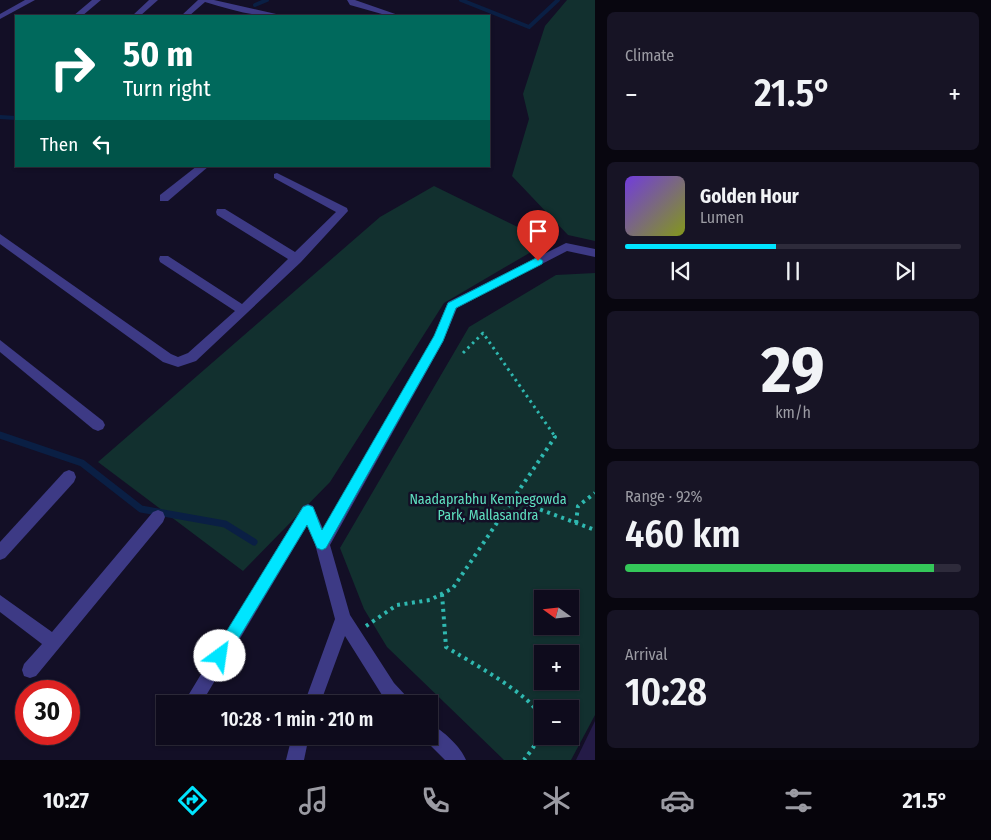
<!DOCTYPE html>
<html lang="en">
<head>
<meta charset="utf-8">
<style>
  :root { --surface:#0e0b1c; --page:#171425; --text:#f1f3f6; --muted:#9b9ba3; --line:#2e2b3b; --accent:#00e5ff }
  body { margin:0; font-family:"Fira Sans Condensed",sans-serif; background:var(--page); color:var(--text); height:100vh; display:flex; flex-direction:column; font-size:19px; white-space:nowrap }
  * { box-sizing:border-box; margin:0 }
  p { font-size:16px; color:var(--muted) }
  .icon { flex:none; width:28px; height:28px; fill:none; stroke:currentColor; stroke-width:2; stroke-linecap:round; stroke-linejoin:round }
  .map { position:relative; flex:1; overflow:hidden }
  .details { display:flex; flex-direction:column; gap:12px; padding:12px; background:#08060f; width:396px }
  .details>* { flex:none }
  .guide { position:absolute; left:15px; top:15px; width:475px; height:152px; border-radius:0px; box-shadow:0 1px 4px #0004,0 0 0 1px var(--line); background:#00695c; color:#fff; overflow:hidden }
  .needle { width:32px; rotate:285deg }
  .controls { position:absolute; left:534px; top:590px; display:grid; gap:10px }
  .controls a { display:grid; place-items:center; width:45px; height:45px; border-radius:0px; background:var(--surface); box-shadow:0 1px 4px #0004,0 0 0 1px var(--line); font-size:25px }
  .speed { position:absolute; left:15px; top:680px; display:flex; gap:10px; font-size:25px; font-weight:700; text-align:center }
  .speed>* { display:grid; place-content:center; width:65px; height:65px; border-radius:50%; background:var(--surface); box-shadow:0 1px 4px #0004,0 0 0 1px var(--line); line-height:1 }
  .speed .limit { border:8px solid #d22; background:#fff; color:#111 }
  .pin { position:absolute; display:grid; place-items:center; width:42px; height:42px; color:#fff; margin:-51px -21px; border-radius:50% 50% 50% 0; rotate:-45deg; box-shadow:0 0 5px #0007 }
  .pin .icon { rotate:45deg }
  .me { position:absolute; width:55px; margin:-28px; rotate:31deg; stroke-linejoin:round; filter:drop-shadow(0 0 4px #0008) }
  .turn { display:flex; align-items:center; gap:18px; height:105px; padding:0 25px; font-size:22px }
  .turn .icon { width:65px; height:65px; stroke-width:2.5 }
  .turn b { display:block; font-size:35px; line-height:42px }
  .then { display:flex; align-items:center; height:48px; padding:0 25px; background:#0003; gap:10px; font-size:19px }
  .big { font-size:38px; font-weight:600; line-height:1.1 }
  .details .card { flex:1; display:flex; flex-direction:column; justify-content:center; gap:8px; min-width:0; padding:0 18px; border-radius:8px; background:var(--page) }
  .details .dial { align-items:center; gap:0 }
  .dial b { font-size:65px; line-height:1 }
  .song { display:flex; align-items:center; gap:15px }
  .cover { width:60px; height:60px; border-radius:8px; background:linear-gradient(135deg,hsl(260 70% 55%),hsl(70 70% 35%)) }
  .played { height:5px; border-radius:2px; background:linear-gradient(90deg,var(--accent) 45%,var(--line) 45%) }
  .keys { display:flex; justify-content:space-around; direction:ltr }
  .heat { display:flex; justify-content:space-between; align-items:center; font-size:28px; direction:ltr }
  .charge { height:8px; border-radius:4px; background:linear-gradient(90deg,#34c759 92%,var(--line) 0) }
  .trip { position:absolute; left:156px; top:695px; width:282px; height:50px; border-radius:0px; background:var(--surface); box-shadow:0 1px 4px #0004,0 0 0 1px var(--line); font-weight:600; line-height:50px; text-align:center }
  .dock { display:flex; height:80px; justify-content:space-around; align-items:center; background:#06040b; color:var(--muted) }
  .dock .icon { width:35px; height:35px }
  .dock .active { color:var(--accent) }
  .dock b { font-size:22px; color:var(--text) }
  main { display:flex; flex:1; min-height:0 }
  .map>svg:first-child { display:block }
  .green { fill:#12302f; fill-rule:evenodd }
  .lines { fill:none; stroke-linecap:round; stroke-linejoin:round }
  .stream-far1 { stroke:#0a1f44; stroke-width:4 }
  .stream { stroke:#0a1f44; stroke-width:7 }
  .building { fill:#241b47 }
  .path-far1 { stroke:#2fb8b0; stroke-width:3; stroke-dasharray:2.5 4; stroke-linecap:butt }
  .path { stroke:#2fb8b0; stroke-width:4; stroke-dasharray:3 4.5; stroke-linecap:butt }
  .minor { fill:#3d3a85; fill-rule:evenodd }
  .tertiary { fill:#3d3a85; fill-rule:evenodd }
  .route { fill:#00e5ff; stroke:#0095a6 }
  .labels { text-anchor:middle; dominant-baseline:central; stroke-width:5; stroke-linejoin:round; paint-order:stroke }
  .park-label { font-size:14px; fill:#5fe0c0; stroke:#130f26 }
</style>
</head>
<body>
<main>
<div class="map">
<svg width="595" height="760" viewBox="0 0 595 760">
  <rect width="100%" height="100%" fill="#130f26"/>
  <g class="green">
    <path d="M567 0H595V241L568 235 512 176 529 119 523 94 545 26Z"/>
    <path d="M434 186 530 233 543 245 444 303 330 482 243 571 98 462 380 217Z"/>
    <path d="M595 273V715L571 760H504L387 647 364 609 340 548 469 327 556 275ZM542 599H570V626H542ZM542 654H570V681H542ZM542 709H570V736H542Z"/>
  </g>
  <g class="lines">
    <g class="stream-far1">
      <path d="M461 0 529 27 558 0"/>
      <path d="M255 5 267 0"/>
      <path d="M0 117 16 118"/>
    </g>
    <path class="stream" d="M0 435 82 463 141 509 225 524 254 542"/>
  </g>
  <path class="building" d="M595 721V760H576Z"/>
  <g class="lines">
    <path class="path-far1" d="M463 353 483 333 554 435"/>
    <g class="path">
      <path d="M512 499 595 530"/>
      <path d="M576 523 578 506 595 493"/>
      <path d="M442 594 446 647C467 660 534 696 541 718 546 733 532 749 524 760"/>
      <path d="M366 626 397 605 430 600 453 588 555 437 553 434"/>
    </g>
    <g class="minor">
      <path d="M92 0H101L82 16H73Z"/>
      <path d="M149 0H158L140 16H132Z"/>
      <path d="M198 0H214L285 16C258 18 231 10 205 2L189 16H181Z"/>
      <path d="M347 0H355L401 16H389L350 5Z"/>
      <path d="M197 166H209L168 201H160V195Z"/>
      <path d="M277 173 347 208 348 211 301 262 196 361 178 367 163 362 0 244V234L171 354 178 357 188 353 235 311 160 262 159 259 160 256H168L242 304 288 259 217 215 216 212 217 209H225L295 252 336 212 274 178V174Z"/>
      <path d="M566 243 595 249V257L567 251 457 308 443 342 330 545 350 615 394 683 408 698 410 704H390L382 695 345 636 320 704H304L335 619 315 544 307 526 201 704H183L303 506 308 504 313 506 323 529 434 336 448 302Z"/>
      <path d="M0 340 103 421 105 425 103 429 98 431 93 429 0 352Z"/>
      <path d="M69 470 74 472 76 477 74 482 5 558 0 560V542L64 472Z"/>
      <path d="M158 510 163 512 165 517 163 522 36 676 30 678 24 676 22 670 24 664 42 644 0 612V595L52 632 153 512Z"/>
      <path d="M430 724C443 730 461 747 466 760H445L424 739 423 736H430Z"/>
      <path d="M292 736H309L304 760H286Z"/>
    </g>
    <path class="tertiary" d="M25 0H35L0 19V14Z"/>
  </g>
  <path class="route" d="M538 257 543 261 542 264 456 308 443 341 326 548 322 550 317 548 307 525 225 661 220 663 215 661 213 656 215 650 303 507 308 505 313 507 322 530 434 336 448 303Z"/>
  <g class="labels">
    <g class="park-label">
      <text x="488" y="499">Naadaprabhu Kempegowda<tspan x="488" dy="16">Park, Mallasandra</tspan></text>
    </g>
  </g>
</svg>
<div class="controls">
<a><svg class="needle" viewBox="-14 -14 28 28"><path d="M0-13l5 13h-10z" fill="#e53935"/><path d="M0 13l5-13h-10z" fill="#9b9ba3"/></svg></a>
<a>+</a>
<a>−</a>
</div>
<div class="speed"><div class="limit">30</div></div>
<div class="pin" style="left:538px;top:261px;background:#d93025"><svg class="icon" aria-label="arrive" viewBox="0 0 24 24"><path d="M6 21V4h12l-3 4 3 4H6"/></svg></div>
<svg class="me" style="left:220px;top:656px" viewBox="-20 -20 40 40"><circle r="19" fill="#fff"/><path d="M0-13L10 11 0 6-10 11z" fill="#00e5ff"/></svg>
<div class="trip">10:28 · 1 min · 210 m</div>
<div class="guide">
<div class="turn"><svg class="icon" aria-label="right" viewBox="0 0 24 24"><path d="M7 20v-9h11M14 6l5 5-5 5"/></svg><div><b>50 m</b>Turn right</div></div>
<div class="then">Then<svg class="icon" aria-label="left" viewBox="0 0 24 24"><path d="M17 20v-9H6M10 6l-5 5 5 5"/></svg></div>
</div>
</div>
<section class="details">
<div class="card"><p>Climate</p>
<div class="heat"><a>−</a><b class="big">21.5°</b><a>+</a></div>
</div>
<div class="card">
<div class="song"><i class="cover"></i><div><b>Golden Hour</b><p>Lumen</p></div></div>
<div class="played"></div>
<div class="keys"><svg class="icon" aria-label="previous" viewBox="0 0 24 24"><path d="M18 5L8 12l10 7zM5 5v14"/></svg><svg class="icon" aria-label="pause" viewBox="0 0 24 24"><path d="M8 5v14M16 5v14"/></svg><svg class="icon" aria-label="next" viewBox="0 0 24 24"><path d="M6 5l10 7-10 7zM19 5v14"/></svg></div>
</div>
<div class="card dial"><b>29</b><p>km/h</p></div>
<div class="card"><p>Range · 92%</p><b class="big">460 km</b><div class="charge"></div></div>
<div class="card"><p>Arrival</p><b class="big">10:28</b></div>
</section>
</main>
<nav class="dock">
<b>10:27</b>
<svg class="icon active" aria-label="directions" viewBox="0 0 24 24"><path d="M12 3l9 9-9 9-9-9zM9 14v-3h6M13 9l2 2-2 2"/></svg>
<svg class="icon" aria-label="music" viewBox="0 0 24 24"><path d="M9 18V5l10-2v13"/><circle cx="6" cy="18" r="3"/><circle cx="16" cy="16" r="3"/></svg>
<svg class="icon" aria-label="phone" viewBox="0 0 24 24"><path d="M5 4h4l2 5-3 2q2 4 5 5l2-3 5 2v4C11 20 4 13 5 4z"/></svg>
<svg class="icon" aria-label="climate" viewBox="0 0 24 24"><path d="M12 3v18M4 7l16 10M4 17L20 7"/></svg>
<svg class="icon" aria-label="car" viewBox="0 0 24 24"><path d="M5 17H2v-5l4-1 3-4h7l3 4 3 1v5h-3M9 17h6M6 11h13"/><circle cx="7" cy="17" r="2"/><circle cx="17" cy="17" r="2"/></svg>
<svg class="icon" aria-label="filters" viewBox="0 0 24 24"><path d="M4 7h16M4 17h16"/><circle cx="9" cy="7" r="2"/><circle cx="15" cy="17" r="2"/></svg>
<b>21.5°</b>
</nav>
</body>
</html>
